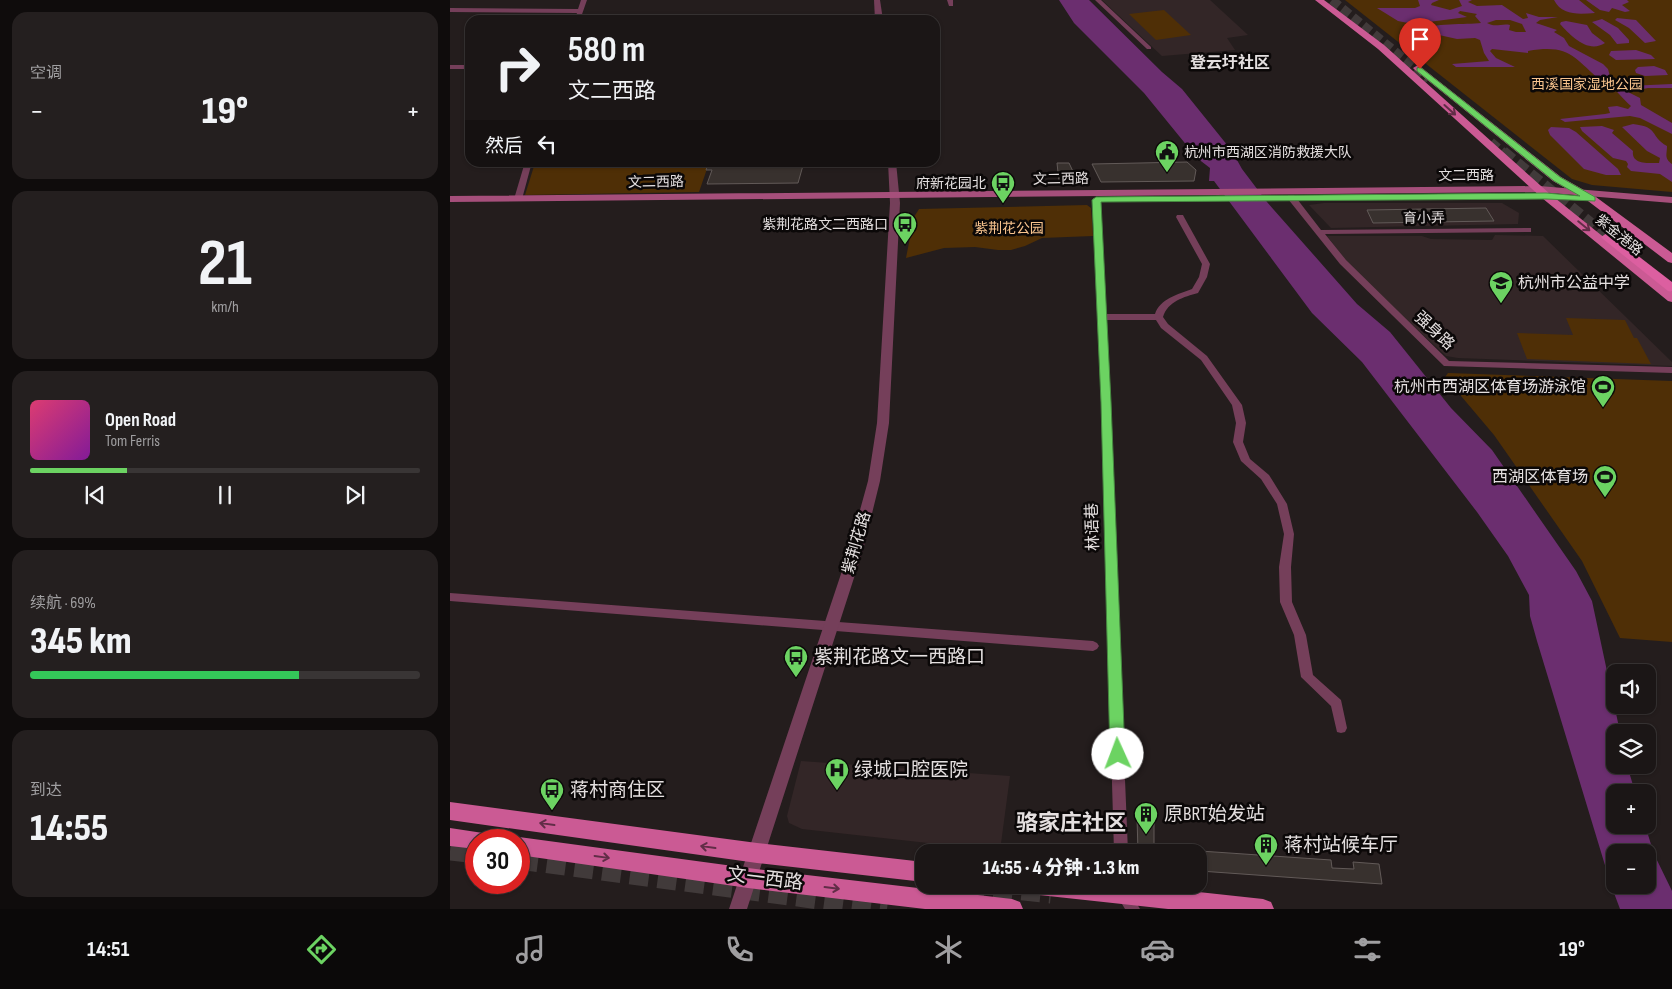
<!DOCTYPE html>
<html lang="zh">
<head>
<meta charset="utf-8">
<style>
  :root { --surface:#1b1616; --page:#241f1f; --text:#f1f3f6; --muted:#a09fa1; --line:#393535; --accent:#6cd362 }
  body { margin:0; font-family:"Sofia Sans Condensed","Noto Sans SC",sans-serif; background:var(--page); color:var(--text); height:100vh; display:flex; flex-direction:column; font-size:19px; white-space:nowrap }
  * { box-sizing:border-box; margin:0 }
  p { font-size:16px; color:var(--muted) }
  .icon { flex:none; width:28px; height:28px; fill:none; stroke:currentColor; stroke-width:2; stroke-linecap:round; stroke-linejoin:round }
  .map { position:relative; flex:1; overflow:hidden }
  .sheet { display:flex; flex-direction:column; gap:12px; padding:12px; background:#0f0c0c; width:450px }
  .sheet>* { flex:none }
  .hud { position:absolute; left:15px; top:15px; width:475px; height:152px; border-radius:15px; box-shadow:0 1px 4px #0004,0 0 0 1px var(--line); background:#1b1616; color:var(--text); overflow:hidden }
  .buttons { position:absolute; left:1156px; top:664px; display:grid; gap:10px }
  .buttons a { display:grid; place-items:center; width:50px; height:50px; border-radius:10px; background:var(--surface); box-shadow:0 1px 4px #0004,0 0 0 1px var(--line); font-size:25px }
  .speed { position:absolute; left:15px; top:829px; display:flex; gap:10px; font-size:25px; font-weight:700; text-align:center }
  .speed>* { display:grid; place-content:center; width:65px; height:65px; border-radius:50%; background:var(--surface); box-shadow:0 1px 4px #0004,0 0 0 1px var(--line); line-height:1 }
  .speed .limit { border:8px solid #d22; background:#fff; color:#111 }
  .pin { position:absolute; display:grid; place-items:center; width:42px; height:42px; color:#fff; margin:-51px -21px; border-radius:50% 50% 50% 0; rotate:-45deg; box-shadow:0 0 5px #0007 }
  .pin .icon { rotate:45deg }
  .me { position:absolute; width:55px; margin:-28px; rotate:358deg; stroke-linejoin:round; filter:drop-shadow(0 0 4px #0008) }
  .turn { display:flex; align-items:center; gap:18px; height:105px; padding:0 20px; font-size:22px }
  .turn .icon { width:65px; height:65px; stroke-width:2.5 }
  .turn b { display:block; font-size:35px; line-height:42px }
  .then { display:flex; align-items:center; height:48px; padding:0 20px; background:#0003; gap:10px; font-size:19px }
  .big { font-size:38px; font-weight:800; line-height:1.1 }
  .sheet .widget { flex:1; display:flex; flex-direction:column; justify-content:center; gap:8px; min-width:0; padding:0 18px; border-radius:15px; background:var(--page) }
  .sheet .dial { align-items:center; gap:0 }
  .dial b { font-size:65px; line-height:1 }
  .song { display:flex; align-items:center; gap:15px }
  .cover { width:60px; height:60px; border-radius:8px; background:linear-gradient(135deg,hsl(340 70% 55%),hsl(290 70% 35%)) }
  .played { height:5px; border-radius:2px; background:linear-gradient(90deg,var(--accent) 25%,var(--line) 25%) }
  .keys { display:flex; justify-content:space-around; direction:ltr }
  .heat { display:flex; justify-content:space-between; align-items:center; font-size:28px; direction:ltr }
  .charge { height:8px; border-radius:4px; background:linear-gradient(90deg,#34c759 69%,var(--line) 0) }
  .trip { position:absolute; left:465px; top:844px; width:292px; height:50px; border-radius:15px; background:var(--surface); box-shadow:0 1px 4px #0004,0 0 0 1px var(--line); font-weight:800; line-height:50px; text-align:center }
  .tab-bar { display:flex; height:80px; justify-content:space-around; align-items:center; background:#0b0909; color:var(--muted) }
  .tab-bar .icon { width:35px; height:35px }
  .tab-bar .selected { color:var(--accent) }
  .tab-bar b { font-size:22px; color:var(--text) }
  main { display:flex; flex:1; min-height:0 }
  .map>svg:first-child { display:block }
  .built { fill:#332627 }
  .green { fill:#4f2f06 }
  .water { fill:#6b2e6f; fill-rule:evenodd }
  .building { fill:#38312e; stroke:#625a58 }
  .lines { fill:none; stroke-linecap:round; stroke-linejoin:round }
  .trunk-tunnel-far2 { stroke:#413a3a; stroke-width:9; stroke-dasharray:9 4.5; stroke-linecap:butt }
  .trunk-tunnel-far1 { stroke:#413a3a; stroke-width:12; stroke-dasharray:12 5.5; stroke-linecap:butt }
  .trunk-tunnel { stroke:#413a3a; stroke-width:19; stroke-dasharray:19 9; stroke-linecap:butt }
  .minor { fill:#753f5a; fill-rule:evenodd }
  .tertiary { fill:#753f5a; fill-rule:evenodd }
  .secondary { fill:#a64f7b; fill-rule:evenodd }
  .primary { fill:#cb5a94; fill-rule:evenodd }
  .trunk { fill:#dc5fa0; fill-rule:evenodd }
  .oneway { stroke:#612d47 }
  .route { fill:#6cd362; stroke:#468940 }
  .labels { text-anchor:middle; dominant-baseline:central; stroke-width:5; stroke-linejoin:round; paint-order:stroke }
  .far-park-label { font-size:14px; fill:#f9c48e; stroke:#0b0808 }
  .far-poi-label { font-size:14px; fill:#e4dfdf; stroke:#0b0808; text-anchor:end }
  .far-street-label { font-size:14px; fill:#e4dfdf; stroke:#0b0808 }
  .far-quarter-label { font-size:16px; font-weight:bold; fill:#e4dfdf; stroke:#0b0808 }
  .poi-label { font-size:16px; fill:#e4dfdf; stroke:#0b0808; text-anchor:end }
  .street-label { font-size:16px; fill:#e4dfdf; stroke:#0b0808 }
  .near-poi-label { font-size:19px; fill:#e4dfdf; stroke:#0b0808; text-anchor:start }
  .near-street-label { font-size:19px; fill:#e4dfdf; stroke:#0b0808 }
  .near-quarter-label { font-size:22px; font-weight:bold; fill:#e4dfdf; stroke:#0b0808 }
</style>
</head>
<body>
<main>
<section class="sheet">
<div class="widget"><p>空调</p>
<div class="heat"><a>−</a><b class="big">19°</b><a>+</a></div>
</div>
<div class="widget dial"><b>21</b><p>km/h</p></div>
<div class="widget">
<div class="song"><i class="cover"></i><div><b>Open Road</b><p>Tom Ferris</p></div></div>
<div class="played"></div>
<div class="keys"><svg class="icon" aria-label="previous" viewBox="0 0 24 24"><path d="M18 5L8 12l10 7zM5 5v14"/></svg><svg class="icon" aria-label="pause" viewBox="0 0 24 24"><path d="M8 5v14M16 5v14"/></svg><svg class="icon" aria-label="next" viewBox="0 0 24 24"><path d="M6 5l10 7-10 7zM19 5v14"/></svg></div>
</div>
<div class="widget"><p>续航 · 69%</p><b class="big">345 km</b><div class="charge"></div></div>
<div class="widget"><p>到达</p><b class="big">14:55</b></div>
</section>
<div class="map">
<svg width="1222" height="909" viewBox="0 0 1222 909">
  <rect width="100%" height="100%" fill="#241d1d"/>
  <g class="built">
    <path d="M652 0H760L798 35 777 38 785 50 712 56Z"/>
    <path d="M874 203H1052L1069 213 1068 224 881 228 859 205Z"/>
    <path d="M1045 235 1093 236 1222 362V366L1008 358 996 356 925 291 894 258 877 236H972L981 239 1042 240Z"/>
    <path d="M351 761 560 776 550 851 352 829 339 823 337 816Z"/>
  </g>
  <g class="green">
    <path d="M895 0H1222V192L1142 185 1122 179Z"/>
    <path d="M714 10 741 35 706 40 679 14Z"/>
    <path d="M85 163H259L249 192 75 195Z"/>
    <path d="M637 205 641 208 643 236 592 238 575 246 561 250H548L525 247 494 248 456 258 464 217 469 209Z"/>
    <path d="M1116 318 1175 320 1184 338H1187L1201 364 1077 359 1067 333 1123 335Z"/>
    <path d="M998 373 1222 381V642L1170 638 1132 561 1044 435 995 377Z"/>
  </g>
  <g class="water">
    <path d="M609 0H639L712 72 732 89 782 151 792 169 817 202 907 304 940 332 1001 408 1042 450 1126 571 1142 601 1170 732H1165V765H1177L1185 792H1165V825H1195L1204 854 1222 891V909H1170L1161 885 1087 641 1080 616 1079 595 1058 556 1027 512 912 362 862 313 764 181H759L760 168 747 158 694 93 624 23ZM1165 852H1198V885H1165Z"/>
    <path d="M968 0H989L982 3 981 5 1000 10 1012 6 1009 0H1022L1018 2 1027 6 1052 5 1073 19 1078 18 1076 13 1089 17H1108L1090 20 1086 23 1107 30 1104 32 1114 38 1119 46 1153 64 1158 69 1161 80 1178 86 1222 84V88H1198L1178 92 1190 98 1191 105 1222 123V134L1190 118 1180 116 1115 122 1110 119 1155 114 1160 113 1158 107 1167 106 1178 109 1181 106C1174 100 1168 92 1162 87 1159 84 1154 84 1152 82 1123 57 1120 44 1078 51V53L1042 49 1040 51 1046 58 1065 67H1006L1002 64 1039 61 1034 53 1030 40 1025 38 1007 39 971 31C981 22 1017 25 1031 23L1025 16 1027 14 1010 11 1008 13 1017 17 963 24 948 21 927 8H965L970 6ZM1046 20H1060L1072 24 1076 32H1066L1059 30 1060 25C1052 23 1045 28 1037 23Z"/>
    <path d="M1104 0H1129L1145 13C1129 14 1112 16 1104 0Z"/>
    <path d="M1136 0H1177L1179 2 1172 5 1180 11 1175 12 1162 8 1159 12 1150 10Z"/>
    <path d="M1167 18 1186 20 1206 41 1195 43 1179 28 1165 20Z"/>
    <path d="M1152 19 1168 28 1179 40V43L1167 44 1160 35 1142 22Z"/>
    <path d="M1116 21 1137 25 1142 33 1155 43C1138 54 1121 36 1110 24L1111 22Z"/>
    <path d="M1186 50 1201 55 1205 59 1166 60 1159 55 1161 51Z"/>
    <path d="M1204 66 1215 70 1218 75 1195 76 1186 73 1185 70 1188 67Z"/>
    <path d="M1183 124C1210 127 1199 136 1217 146 1217 155 1214 158 1222 164V182L1210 174 1181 171 1177 167 1178 164 1176 161 1163 158 1132 131 1130 127 1152 126 1164 130 1162 133 1183 151C1181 165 1200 163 1209 163L1210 158 1197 151 1172 127Z"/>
    <path d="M1101 127 1119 128 1126 132 1168 169 1171 175H1156L1134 169 1100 135 1098 130Z"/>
  </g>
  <g class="building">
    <path d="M259 162H354L348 183 257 184 262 170H256Z"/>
    <path d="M737 162 746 170 744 181 651 182 642 164Z"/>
    <path d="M607 163H619L628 182H609Z"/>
    <path d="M1036 208 1044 221 923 223 917 210Z"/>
    <path d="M687 817H704V852H688Z"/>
    <path d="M750 851 881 860 882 868 904 869 903 862 929 864 932 884 750 871Z"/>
  </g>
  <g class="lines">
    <g class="trunk-tunnel-far2">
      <path d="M882 0 979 79"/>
      <path d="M1041 142 1054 153"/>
    </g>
    <path class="trunk-tunnel-far1" d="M1053 152 1157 237"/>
    <g class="trunk-tunnel">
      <path d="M0 851 26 854"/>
      <path d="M69 860 437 909"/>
      <path d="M516 885 601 894"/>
    </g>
    <g class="minor">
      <path d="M131 0H137L130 20H124L127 13 0 12V8L128 9Z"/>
      <path d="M497 0H503V6H499Z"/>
      <path d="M645 0H651L701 47V49H697Z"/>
      <rect x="0" y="65" width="20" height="4"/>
      <path d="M75 162H82L72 199 68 201 64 199Z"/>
      <path d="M838 195H844L871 230 1081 228V232H1078L875 234 896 260 999 361 1222 367V373L994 366 890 264 838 199Z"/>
      <path d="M643 198H646L650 200 656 314H705C710 299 728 294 742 289L749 277 752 264 726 217 727 215H733L734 217 760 264 757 277 748 293C734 297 718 301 713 317L718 324 757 356 792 405 796 423 793 442 800 459 819 475 837 504 844 534 841 567 842 602 856 635 863 675 891 700 897 728 895 732 891 733 887 732 881 706 851 677 844 635 830 602 829 567 834 534 827 504 811 479 791 461 783 442 786 423 782 405 751 360 711 328 706 320H656L678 852H664L651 402Z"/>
      <path d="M0 593 643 641 647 643 649 646 647 649 643 651 0 601Z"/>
      <path d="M665 885H679L680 892 690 909H675L666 894Z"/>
    </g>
    <g class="tertiary">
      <path d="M424 0H430L433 20H425Z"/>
      <path d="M438 162H446L450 203 439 423 430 481 413 550 297 909H279L399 550 418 481 427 423 440 203Z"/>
    </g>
    <path class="secondary" d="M1089 186 1222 197V203L1089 192 0 202V196Z"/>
    <g class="primary">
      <path d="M865 0H874L934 45 1100 194 1222 292V302L1218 301 1092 198 928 49Z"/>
      <path d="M968 65 1111 177 1146 197 1222 253V263L1218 262 1138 201 1103 181 965 70 963 68Z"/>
      <path d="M0 802 307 843 474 862V882L307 863 0 820Z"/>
      <path d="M0 828 33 833 36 840H26V849L0 846Z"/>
      <path d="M69 837 298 868 562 899 570 902 573 909H475L298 888 69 855V840H61Z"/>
      <path d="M578 885H684L813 899 821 902 824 909H718L589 895 581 892Z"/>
    </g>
    <path class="trunk" d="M1157 233 1161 235 1222 282V292L1218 291 1153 239 1151 237Z"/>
  </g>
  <defs><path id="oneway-shaft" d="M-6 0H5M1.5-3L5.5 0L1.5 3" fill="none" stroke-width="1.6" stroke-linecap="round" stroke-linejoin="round" transform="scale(1.25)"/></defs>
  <g class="oneway">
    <use href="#oneway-shaft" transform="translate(1000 110) rotate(42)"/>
    <use href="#oneway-shaft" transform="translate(1134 226) rotate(39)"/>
    <use href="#oneway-shaft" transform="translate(97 824) rotate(-172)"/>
    <use href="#oneway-shaft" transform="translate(258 847) rotate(-172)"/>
    <use href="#oneway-shaft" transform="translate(152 857) rotate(8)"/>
    <use href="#oneway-shaft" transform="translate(382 888) rotate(7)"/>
  </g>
  <path class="route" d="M970 67 1110 177 1145 197V201L1096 199 651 202 661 402 675 754 673 759 668 761 662 759 660 754 651 402 642 200 646 197 1096 193 1130 196 1104 181 967 71V68Z"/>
  <defs>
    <g id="civic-pin" transform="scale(1.25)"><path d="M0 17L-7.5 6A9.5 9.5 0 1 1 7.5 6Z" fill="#6cd362" stroke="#0b0808"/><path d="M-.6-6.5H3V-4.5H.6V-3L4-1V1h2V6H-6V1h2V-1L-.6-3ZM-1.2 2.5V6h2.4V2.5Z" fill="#111"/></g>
    <g id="bus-pin" transform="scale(1.25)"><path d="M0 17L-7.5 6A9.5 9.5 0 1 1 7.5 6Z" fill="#6cd362" stroke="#0b0808"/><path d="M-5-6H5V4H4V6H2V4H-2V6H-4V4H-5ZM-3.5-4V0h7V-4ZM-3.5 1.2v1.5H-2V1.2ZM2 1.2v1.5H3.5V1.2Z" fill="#111"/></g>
    <g id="school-pin" transform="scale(1.25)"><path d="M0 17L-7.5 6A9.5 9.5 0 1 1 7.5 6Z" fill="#6cd362" stroke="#0b0808"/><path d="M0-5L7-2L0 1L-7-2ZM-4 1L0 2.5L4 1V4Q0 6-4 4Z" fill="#111"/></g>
    <g id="stadium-pin" transform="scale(1.25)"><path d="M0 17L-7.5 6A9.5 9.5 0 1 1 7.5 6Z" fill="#6cd362" stroke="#0b0808"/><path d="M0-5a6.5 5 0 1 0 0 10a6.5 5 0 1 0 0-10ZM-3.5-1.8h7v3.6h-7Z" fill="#111"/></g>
    <g id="hospital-pin" transform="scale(1.25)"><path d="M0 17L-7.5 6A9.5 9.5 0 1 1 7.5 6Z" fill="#6cd362" stroke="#0b0808"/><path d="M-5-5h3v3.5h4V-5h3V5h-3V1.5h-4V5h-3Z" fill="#111"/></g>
    <g id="building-pin" transform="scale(1.25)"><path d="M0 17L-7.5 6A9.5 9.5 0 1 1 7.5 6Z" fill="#6cd362" stroke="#0b0808"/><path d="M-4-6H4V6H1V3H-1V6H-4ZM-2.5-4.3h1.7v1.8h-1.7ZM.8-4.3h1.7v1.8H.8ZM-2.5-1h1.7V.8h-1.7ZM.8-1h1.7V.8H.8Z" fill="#111"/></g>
  </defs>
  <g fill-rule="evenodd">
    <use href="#civic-pin" x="717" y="152"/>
    <use href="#bus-pin" x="553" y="183"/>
    <use href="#bus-pin" x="455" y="224"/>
    <use href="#school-pin" x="1051" y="283"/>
    <use href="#stadium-pin" x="1153" y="387"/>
    <use href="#stadium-pin" x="1155" y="477"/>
    <use href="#bus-pin" x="346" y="657"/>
    <use href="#hospital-pin" x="387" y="770"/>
    <use href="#bus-pin" x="102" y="790"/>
    <use href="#building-pin" x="696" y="814"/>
    <use href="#building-pin" x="816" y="845"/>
  </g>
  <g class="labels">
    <g class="far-park-label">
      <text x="1137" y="84">西溪国家湿地公园</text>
      <text x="559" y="228">紫荆花公园</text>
    </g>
    <g class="far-poi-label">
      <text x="734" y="152" text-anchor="start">杭州市西湖区消防救援大队</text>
      <text x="536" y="183">府新花园北</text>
      <text x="438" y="224">紫荆花路文二西路口</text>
    </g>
    <g class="far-street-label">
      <text x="1016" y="175">文二西路</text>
      <text transform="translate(611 179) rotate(-1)">文二西路</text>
      <text transform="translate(206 182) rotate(-1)">文二西路</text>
      <text transform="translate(974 218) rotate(-1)">育小弄</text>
      <text transform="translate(1169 235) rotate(39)">紫金港路</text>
    </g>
    <g class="far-quarter-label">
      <text x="780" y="63">登云圩社区</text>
    </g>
    <g class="poi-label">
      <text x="1068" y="283" text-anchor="start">杭州市公益中学</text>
      <text x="1136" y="387">杭州市西湖区体育场游泳馆</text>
      <text x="1138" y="477">西湖区体育场</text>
    </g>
    <g class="street-label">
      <text transform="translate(984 331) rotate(43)">强身路</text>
      <text transform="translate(643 527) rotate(-92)">林语巷</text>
      <text transform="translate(407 543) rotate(-74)">紫荆花路</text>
    </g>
    <g class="near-poi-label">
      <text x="364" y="657">紫荆花路文一西路口</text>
      <text x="404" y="770">绿城口腔医院</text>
      <text x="120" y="790">蒋村商住区</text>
      <text x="714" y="814">原BRT始发站</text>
      <text x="834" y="845">蒋村站候车厅</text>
    </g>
    <g class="near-street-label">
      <text transform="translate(315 879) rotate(7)">文一西路</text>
    </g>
    <g class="near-quarter-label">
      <text x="621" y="823">骆家庄社区</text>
    </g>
  </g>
</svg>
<div class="buttons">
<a><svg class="icon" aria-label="sound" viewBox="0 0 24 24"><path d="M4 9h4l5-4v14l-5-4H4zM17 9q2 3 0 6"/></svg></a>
<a><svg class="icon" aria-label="layers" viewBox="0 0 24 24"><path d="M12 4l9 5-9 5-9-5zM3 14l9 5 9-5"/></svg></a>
<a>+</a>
<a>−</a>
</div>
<div class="speed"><div class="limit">30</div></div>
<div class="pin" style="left:970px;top:69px;background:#d93025"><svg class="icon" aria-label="arrive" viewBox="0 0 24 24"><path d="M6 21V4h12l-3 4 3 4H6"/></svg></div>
<svg class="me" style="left:668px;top:754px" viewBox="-20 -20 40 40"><circle r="19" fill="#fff"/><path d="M0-13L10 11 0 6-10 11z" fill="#6cd362"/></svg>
<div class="trip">14:55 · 4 分钟 · 1.3 km</div>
<div class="hud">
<div class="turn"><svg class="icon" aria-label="right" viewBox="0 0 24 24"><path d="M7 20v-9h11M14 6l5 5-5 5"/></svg><div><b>580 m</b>文二西路</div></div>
<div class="then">然后<svg class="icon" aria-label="left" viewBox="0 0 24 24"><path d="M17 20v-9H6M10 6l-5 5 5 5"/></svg></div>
</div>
</div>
</main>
<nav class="tab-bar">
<b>14:51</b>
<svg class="icon selected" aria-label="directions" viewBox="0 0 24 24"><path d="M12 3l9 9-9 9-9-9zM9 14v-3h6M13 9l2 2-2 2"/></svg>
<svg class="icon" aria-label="music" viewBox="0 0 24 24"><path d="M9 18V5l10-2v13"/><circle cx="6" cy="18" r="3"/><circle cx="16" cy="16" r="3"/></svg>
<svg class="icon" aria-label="phone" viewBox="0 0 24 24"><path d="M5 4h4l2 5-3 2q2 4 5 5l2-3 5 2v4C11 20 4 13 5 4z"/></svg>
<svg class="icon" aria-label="climate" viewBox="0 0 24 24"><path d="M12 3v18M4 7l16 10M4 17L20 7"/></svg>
<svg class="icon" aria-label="car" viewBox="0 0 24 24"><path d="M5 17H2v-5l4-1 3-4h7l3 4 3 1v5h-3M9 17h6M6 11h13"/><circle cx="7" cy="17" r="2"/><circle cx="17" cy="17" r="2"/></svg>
<svg class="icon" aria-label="filters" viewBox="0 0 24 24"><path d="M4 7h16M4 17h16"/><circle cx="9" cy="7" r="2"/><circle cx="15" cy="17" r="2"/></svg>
<b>19°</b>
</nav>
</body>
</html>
